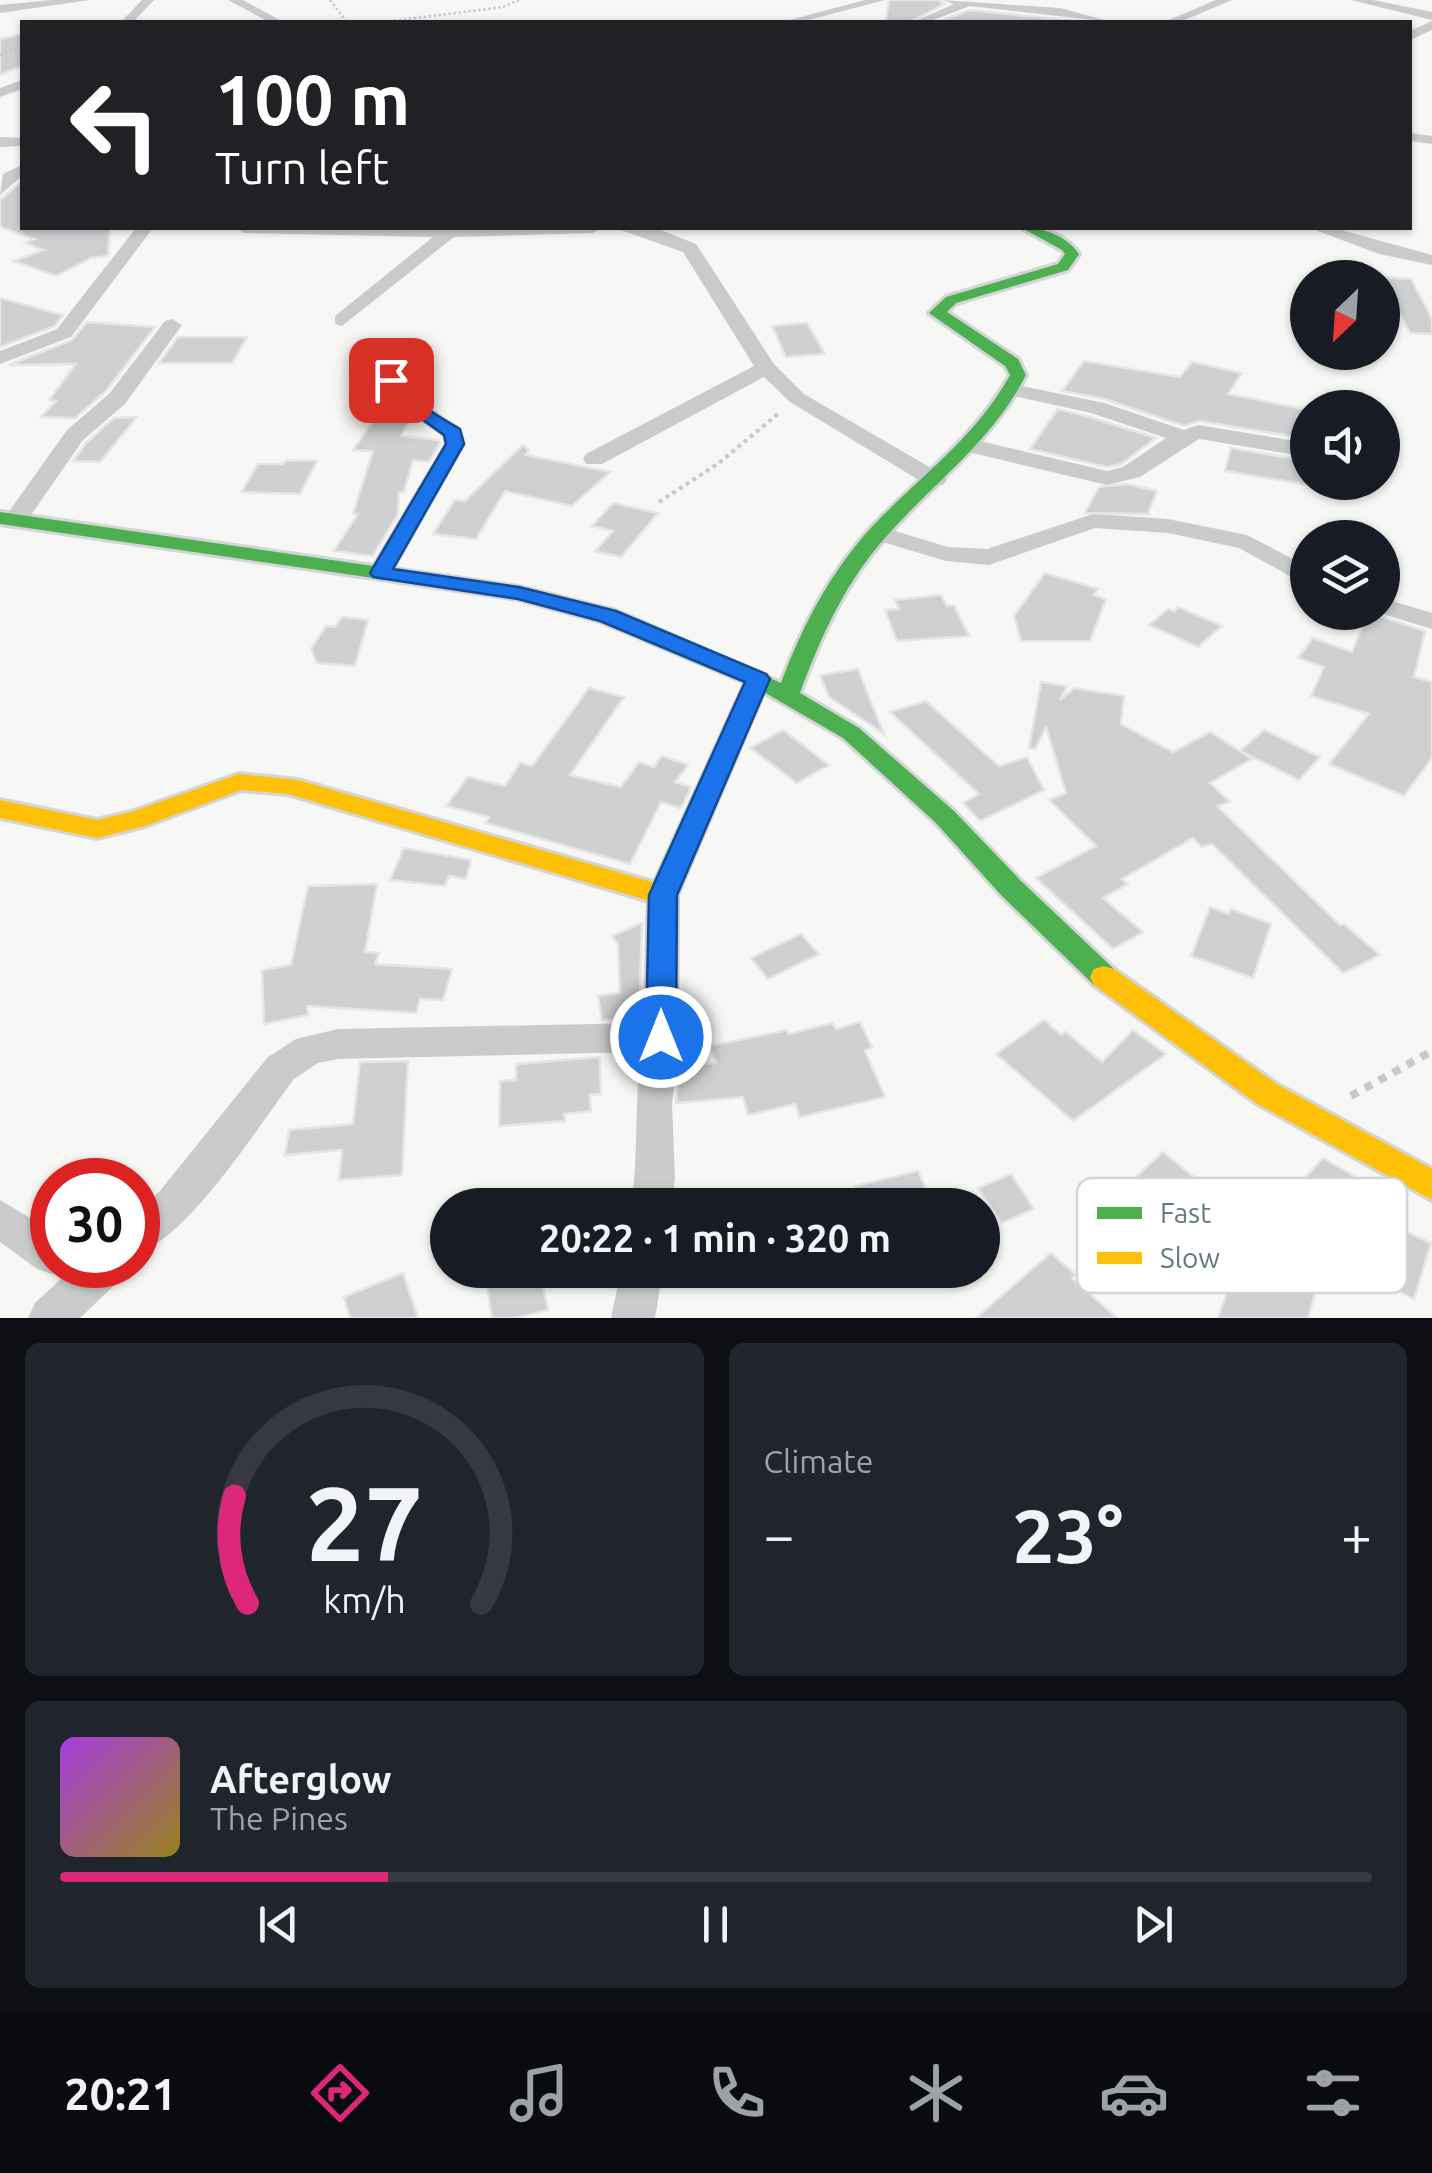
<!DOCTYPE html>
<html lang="en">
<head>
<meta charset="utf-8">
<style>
  :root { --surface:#171b24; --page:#20242c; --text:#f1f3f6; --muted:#9ea1a6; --line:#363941; --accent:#db2777 }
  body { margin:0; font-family:Ubuntu,sans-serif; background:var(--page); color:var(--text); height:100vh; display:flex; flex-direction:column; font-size:38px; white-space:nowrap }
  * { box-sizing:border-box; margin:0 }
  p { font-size:32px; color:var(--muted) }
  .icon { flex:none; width:55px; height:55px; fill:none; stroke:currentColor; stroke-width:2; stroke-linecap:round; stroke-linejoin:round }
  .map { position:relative; height:1318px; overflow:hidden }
  .panel { display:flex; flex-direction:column; gap:25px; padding:25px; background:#0d0f14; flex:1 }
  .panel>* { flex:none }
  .banner { position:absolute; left:20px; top:20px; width:1392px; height:210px; border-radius:0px; box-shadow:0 2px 8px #0004; background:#202124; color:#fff; overflow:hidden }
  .needle { width:65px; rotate:205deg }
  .tools { position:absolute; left:1290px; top:260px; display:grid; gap:20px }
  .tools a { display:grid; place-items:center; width:110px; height:110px; border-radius:50%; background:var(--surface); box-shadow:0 2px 8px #0004; font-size:50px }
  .speed { position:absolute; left:30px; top:1158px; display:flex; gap:20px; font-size:50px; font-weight:700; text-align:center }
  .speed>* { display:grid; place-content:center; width:130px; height:130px; border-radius:50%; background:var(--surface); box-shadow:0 2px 8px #0004; line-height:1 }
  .speed .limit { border:15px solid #d22; background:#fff; color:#111 }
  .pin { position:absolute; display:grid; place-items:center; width:85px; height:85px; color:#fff; margin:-42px; border-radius:20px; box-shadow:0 5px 15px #0006 }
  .me { position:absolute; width:110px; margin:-55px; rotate:0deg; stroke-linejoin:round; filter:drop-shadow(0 0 8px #0008) }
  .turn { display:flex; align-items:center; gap:35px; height:210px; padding:0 30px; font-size:45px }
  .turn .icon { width:130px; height:130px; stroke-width:2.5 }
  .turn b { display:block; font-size:70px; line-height:85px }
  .big { font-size:75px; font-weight:700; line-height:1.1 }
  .panel .tile { flex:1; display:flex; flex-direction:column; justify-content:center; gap:15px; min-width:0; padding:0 35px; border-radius:15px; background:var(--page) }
  .panel .dial { align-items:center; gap:0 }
  .dial svg { height:260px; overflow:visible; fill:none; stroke:var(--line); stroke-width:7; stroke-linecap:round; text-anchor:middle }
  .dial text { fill:var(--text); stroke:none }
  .song { display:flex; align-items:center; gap:30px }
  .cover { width:120px; height:120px; border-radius:15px; background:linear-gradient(135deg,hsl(280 70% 55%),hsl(50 70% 35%)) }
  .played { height:10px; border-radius:5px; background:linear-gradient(90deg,var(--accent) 25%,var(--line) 25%) }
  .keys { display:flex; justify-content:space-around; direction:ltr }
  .heat { display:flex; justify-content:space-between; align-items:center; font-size:55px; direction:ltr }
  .panel .tiles { flex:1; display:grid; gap:25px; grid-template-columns:1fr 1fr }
  .tile:last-child { grid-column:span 2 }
  .trip { position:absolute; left:430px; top:1188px; width:570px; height:100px; border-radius:50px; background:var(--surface); box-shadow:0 2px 8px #0004; font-weight:700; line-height:100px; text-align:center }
  .dock { display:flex; height:160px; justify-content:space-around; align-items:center; background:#090b0e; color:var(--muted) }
  .dock .icon { width:70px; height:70px }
  .dock .selected { color:var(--accent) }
  .dock b { font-size:45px; color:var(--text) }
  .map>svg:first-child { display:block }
  .building { fill:#ced0d1; stroke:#e6e6e6; stroke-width:2.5 }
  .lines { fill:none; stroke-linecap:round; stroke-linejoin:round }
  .fast-casing { stroke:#d4d5d6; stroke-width:6 }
  .slow-casing { stroke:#d4d5d6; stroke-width:6 }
  .path-far2 { stroke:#c8caca; stroke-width:2.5; stroke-dasharray:2.5 2.5; stroke-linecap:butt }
  .path-far1 { stroke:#c8caca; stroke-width:4; stroke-dasharray:4 4; stroke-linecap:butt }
  .path { stroke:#c8caca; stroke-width:8; stroke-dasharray:8 8; stroke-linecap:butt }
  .street { fill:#cacccc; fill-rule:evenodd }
  .fast { fill:#4caf50; fill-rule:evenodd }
  .slow { fill:#ffc107; fill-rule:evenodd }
  .route { fill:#1a73e8; stroke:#114b97; stroke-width:2.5 }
  .key { fill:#fff; stroke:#d0d7da; stroke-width:2.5 }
  .key-label { font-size:28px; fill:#627a82 }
</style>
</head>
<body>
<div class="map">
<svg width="1432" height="1318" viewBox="0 0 1432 1318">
  <rect width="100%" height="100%" fill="#f7f7f6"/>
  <g class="building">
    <path d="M889 0H938L944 4 910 22H886Z"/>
    <path d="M970 10 1083 22H937Z"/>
    <path d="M22 34V66L0 75V39Z"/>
    <path d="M22 181V228H110L108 256 91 258 56 276 14 261 44 250 25 243 35 239 0 227V200Z"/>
    <path d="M1381 277 1411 279 1432 319V334L1410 333Z"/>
    <path d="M0 298 63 315 55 326 0 347Z"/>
    <path d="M87 322 155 327 106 391 75 418 41 417 56 401 49 400 76 364 9 365 72 340Z"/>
    <path d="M807 323 825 354 786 357 772 326Z"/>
    <path d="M178 337H247L232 363H159Z"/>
    <path d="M1084 361 1180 377 1192 362 1242 373 1228 394 1308 410V416L1297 437 1199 421 1184 426 1105 399 1062 391Z"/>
    <path d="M1058 409 1090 417 1156 438 1121 464 1107 467 1030 449Z"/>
    <path d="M137 417 100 462 73 461 86 443 114 418Z"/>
    <path d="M375 418 410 420 401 436 439 440 440 443 429 462 413 460 404 492H399L398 514 373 556 334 551 358 514H353L373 451 353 450Z"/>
    <path d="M523 445 529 450 526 455 610 472 572 506 505 491 476 539 433 534 455 500 465 501Z"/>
    <path d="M1231 448 1308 461V485L1225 471Z"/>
    <path d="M286 460 317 461 300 494 241 492 258 464H283Z"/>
    <path d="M1127 484 1157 491 1148 514 1085 513 1099 487Z"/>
    <path d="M613 503 658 513 621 557 595 551 613 531 592 526Z"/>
    <path d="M1045 573 1098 589 1094 595 1106 599 1090 641H1021L1014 616Z"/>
    <path d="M941 595 947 606 954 605 969 636 897 641 885 610 899 609 895 600Z"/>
    <path d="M1178 607 1222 626 1198 647 1149 625 1168 609 1174 612Z"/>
    <path d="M1368 612 1425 631 1414 677 1432 682V758L1404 796 1329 764 1369 714 1311 696 1324 667 1298 658 1313 638 1352 652Z"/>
    <path d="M342 617 368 620 355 666 317 663 311 649 326 626 335 627Z"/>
    <path d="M858 669 884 734 829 697 820 675Z"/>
    <path d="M1041 682 1067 686 1060 700 1074 688 1124 696 1121 724 1173 752 1210 732 1252 759 1210 783 1230 802 1217 806 1340 925 1344 924 1380 955 1343 973 1212 844 1202 847 1193 838 1122 879 1128 884 1103 898 1143 932 1113 949 1036 878 1096 846 1049 800 1066 793 1046 727 1035 749 1029 748Z"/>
    <path d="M589 688 624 697 570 775 621 787 639 762 654 767 662 756 688 765 675 782 691 787 683 805 680 808 661 802 630 864 486 823 489 817 446 806 468 777 505 786 520 763 532 766Z"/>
    <path d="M926 701 999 766 1027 757 1044 790 980 821 963 803 979 794 890 712Z"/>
    <path d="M783 730 829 765 797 783 750 748Z"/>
    <path d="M1264 730 1320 757 1299 780 1240 751Z"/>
    <path d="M404 848 471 860 466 879 449 876 445 886 390 880Z"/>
    <path d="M377 884 365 952 379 953 375 964 452 969 443 1000 420 999 416 1013 307 1006 308 1015 264 1024 262 970 291 965 308 886Z"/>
    <path d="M1210 907 1229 914 1231 909 1271 924 1253 978 1191 956Z"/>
    <path d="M642 923 639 1019 602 1020 598 996 620 993 618 945 612 936Z"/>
    <path d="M801 934 819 954 768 979 751 958Z"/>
    <path d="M1044 1020 1061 1035 1066 1032 1102 1062 1133 1030 1166 1054 1073 1121 996 1054Z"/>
    <path d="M860 1022 872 1047 865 1051 885 1097 800 1117 795 1104 748 1115 743 1097 676 1103 680 1065 716 1063 710 1046 787 1030 789 1034 832 1023 836 1029Z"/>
    <path d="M600 1057 601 1094 590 1095 591 1111 564 1114 565 1121 499 1126 500 1081 516 1080V1064Z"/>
    <path d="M408 1061 402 1175 339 1180 342 1150 285 1155 289 1130 353 1124 360 1062Z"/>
    <path d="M1163 1152 1258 1229 1323 1158 1375 1188 1401 1206 1387 1223 1431 1243 1414 1299 1350 1267 1340 1279 1323 1267 1308 1318H1218L1228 1289 1116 1195Z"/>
    <path d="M918 1171 933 1205H863L855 1186Z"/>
    <path d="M1011 1174 1034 1209 1002 1223 978 1188Z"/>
    <path d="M1051 1253 1076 1275 1072 1278 1117 1318H976Z"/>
    <path d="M540 1270 548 1310 516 1318H492L486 1281Z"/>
    <path d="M403 1273 418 1318H350L344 1297Z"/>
  </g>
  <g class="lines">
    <g class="fast-casing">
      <path id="fast" d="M1022 228C1043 227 1067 236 1079 254L1068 270 956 303 947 312 1018 359 1026 375C992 442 934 482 885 538 845 583 820 638 800 693L859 728 954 811 1021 881 1114 969 1118 977 1114 985 1104 988 1094 985 1001 895 936 823 843 738 750 684 600 621 518 599 0 524V512L519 587 616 611 781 683C802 627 830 573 870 529 918 477 975 439 1010 375L1005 366 929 313 946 297 1058 264 1065 254 1062 250Z"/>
    </g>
    <g class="slow-casing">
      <g id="slow">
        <path d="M239 774 298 780 673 888 677 895 673 902 663 905 288 794 241 790 145 826 97 838 0 818V800L97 820 131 812Z"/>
        <path d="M1104 966 1114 969 1278 1085 1432 1169V1200L1256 1103 1094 985 1090 977 1094 969Z"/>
      </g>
    </g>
    <g class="path-far2">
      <path d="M330 0 347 22"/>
      <path d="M384 22 503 7 519 0"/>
      <path d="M0 55 22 47"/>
    </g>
    <path class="path-far1" d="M659 502 719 463 779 413"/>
    <path class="path" d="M1351 1096 1432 1051"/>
    <g class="street">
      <path d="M51 0H90L0 13V5Z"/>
      <path d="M142 0H154L133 22H121Z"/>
      <path d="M228 0H243L283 22H269Z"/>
      <path d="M865 0H885L801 22H782Z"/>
      <path d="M942 0 1060 8 1112 22 970 6 928 22H913L954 4Z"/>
      <path d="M1216 0H1232L1180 22H1164Z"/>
      <path d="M1351 0H1373L1432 12V20Z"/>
      <path d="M1432 21V30L1410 40V31Z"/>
      <path d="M22 80V89L0 97V88Z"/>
      <path d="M1410 133 1432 136V144L1410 141Z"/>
      <path d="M0 137 22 138V146L0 147Z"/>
      <path d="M22 165V176L0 195 3 174Z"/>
      <path d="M136 228H153L71 337 0 364V351L57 329Z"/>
      <path d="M236 228H602L593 233 454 237 342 326 335 324V316L433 237 244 233Z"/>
      <path d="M615 228H656L696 244 774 364 804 394 943 475 947 480 943 485H927L790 402 764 377 602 464H586L583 459 586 454 754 366 683 252Z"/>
      <path d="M1310 228H1334L1432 255V265L1379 254Z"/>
      <path d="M172 319 182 325 125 404 83 440 24 525H6L3 520 67 430 109 394 165 321Z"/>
      <path d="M391 374 398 376 418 400 461 428 466 444 393 573 380 581 367 573 444 444 442 436C418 419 396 406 381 380Z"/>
      <path d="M1012 384 1104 403 1184 430 1198 425 1308 443V457L1199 439 1140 477 1107 485 968 452 965 447 968 442 976 440 1107 471 1123 467 1166 438 1091 413 1005 394 1001 390Z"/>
      <path d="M1093 514 1168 519 1247 535 1308 567V586L1239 548 1168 533 1095 528 989 565 946 561 869 538 866 533 878 526 948 547 987 549Z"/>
      <path d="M1382 598 1432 613V629L1376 612H1382Z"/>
      <path d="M758 670 768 673 772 679 680 895 679 1037 672 1104 675 1178 671 1205H631C639 1155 634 1103 641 1052L338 1059 318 1063 294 1079C259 1125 190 1236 138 1253V1209L159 1192 268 1057 296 1039 338 1029 643 1023 646 895 744 679 748 673Z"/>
      <path d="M0 1200 52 1231V1265H68L67 1269 52 1274 37 1269 0 1242Z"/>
      <path d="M76 1265H127L121 1279 80 1318H28L35 1303Z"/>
      <path d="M621 1270H663L655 1318H611Z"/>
    </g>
    <use href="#fast" class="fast"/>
    <use href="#slow" class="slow"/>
  </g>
  <path class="route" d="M391 374 397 376C412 402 434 414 460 429L464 444 393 569 519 587 616 611 766 674 770 679 677 895 676 1037 671 1046 661 1049 650 1046 646 1037 649 895 745 682 600 621 518 599 373 577 370 573 446 444 444 435 392 398 382 380Z"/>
  <rect x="1077" y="1178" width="330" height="115" rx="15" class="key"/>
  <rect x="1097" y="1207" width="45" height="12" fill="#4caf50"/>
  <rect x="1097" y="1252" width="45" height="12" fill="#ffc107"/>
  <g class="key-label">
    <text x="1160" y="1223">Fast</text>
    <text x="1160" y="1268">Slow</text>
  </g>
</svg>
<div class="tools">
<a><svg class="needle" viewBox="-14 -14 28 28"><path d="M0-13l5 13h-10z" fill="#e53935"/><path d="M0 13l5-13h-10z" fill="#9ea1a6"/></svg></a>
<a><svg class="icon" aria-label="sound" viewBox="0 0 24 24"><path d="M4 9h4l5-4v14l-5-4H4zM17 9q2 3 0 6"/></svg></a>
<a><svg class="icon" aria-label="layers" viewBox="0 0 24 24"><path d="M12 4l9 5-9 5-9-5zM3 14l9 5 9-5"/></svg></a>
</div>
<div class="speed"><div class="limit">30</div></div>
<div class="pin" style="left:391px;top:380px;background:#d93025"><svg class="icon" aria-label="arrive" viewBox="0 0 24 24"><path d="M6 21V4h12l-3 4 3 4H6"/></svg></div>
<svg class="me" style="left:661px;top:1037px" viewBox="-20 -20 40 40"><circle r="17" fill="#1a73e8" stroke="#fff" stroke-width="3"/><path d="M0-11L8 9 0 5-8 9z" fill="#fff"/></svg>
<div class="trip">20:22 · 1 min · 320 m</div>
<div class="banner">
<div class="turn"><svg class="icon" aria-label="left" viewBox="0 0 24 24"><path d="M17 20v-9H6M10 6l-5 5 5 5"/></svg><div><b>100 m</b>Turn left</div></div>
</div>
</div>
<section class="panel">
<div class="tiles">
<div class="tile dial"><svg viewBox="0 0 100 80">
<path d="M14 69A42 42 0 1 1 86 69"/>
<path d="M14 69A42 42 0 0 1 10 36" stroke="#db2777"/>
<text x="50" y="56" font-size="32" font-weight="700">27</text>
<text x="50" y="72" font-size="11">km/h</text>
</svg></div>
<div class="tile"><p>Climate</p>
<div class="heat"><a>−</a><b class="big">23°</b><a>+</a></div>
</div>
<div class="tile">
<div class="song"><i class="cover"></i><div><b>Afterglow</b><p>The Pines</p></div></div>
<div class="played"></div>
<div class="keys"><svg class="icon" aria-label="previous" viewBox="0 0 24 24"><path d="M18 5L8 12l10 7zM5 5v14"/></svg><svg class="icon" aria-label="pause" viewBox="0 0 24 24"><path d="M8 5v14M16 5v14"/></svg><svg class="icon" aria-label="next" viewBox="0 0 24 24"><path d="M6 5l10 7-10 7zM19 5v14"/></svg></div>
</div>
</div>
</section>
<nav class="dock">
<b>20:21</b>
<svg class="icon selected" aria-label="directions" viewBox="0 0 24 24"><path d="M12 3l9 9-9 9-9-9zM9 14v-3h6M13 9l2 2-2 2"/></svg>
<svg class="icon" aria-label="music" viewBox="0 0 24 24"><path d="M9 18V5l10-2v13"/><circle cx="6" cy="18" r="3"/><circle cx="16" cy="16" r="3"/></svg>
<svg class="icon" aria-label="phone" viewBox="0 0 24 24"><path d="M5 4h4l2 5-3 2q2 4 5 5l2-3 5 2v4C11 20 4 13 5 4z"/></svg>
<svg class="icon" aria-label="climate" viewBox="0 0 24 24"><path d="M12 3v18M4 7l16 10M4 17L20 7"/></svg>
<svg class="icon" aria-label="car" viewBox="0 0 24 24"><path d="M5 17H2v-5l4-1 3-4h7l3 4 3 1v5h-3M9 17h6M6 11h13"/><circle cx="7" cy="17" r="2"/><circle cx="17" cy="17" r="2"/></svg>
<svg class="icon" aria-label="filters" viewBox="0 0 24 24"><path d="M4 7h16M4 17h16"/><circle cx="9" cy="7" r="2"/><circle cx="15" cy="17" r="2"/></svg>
</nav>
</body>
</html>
